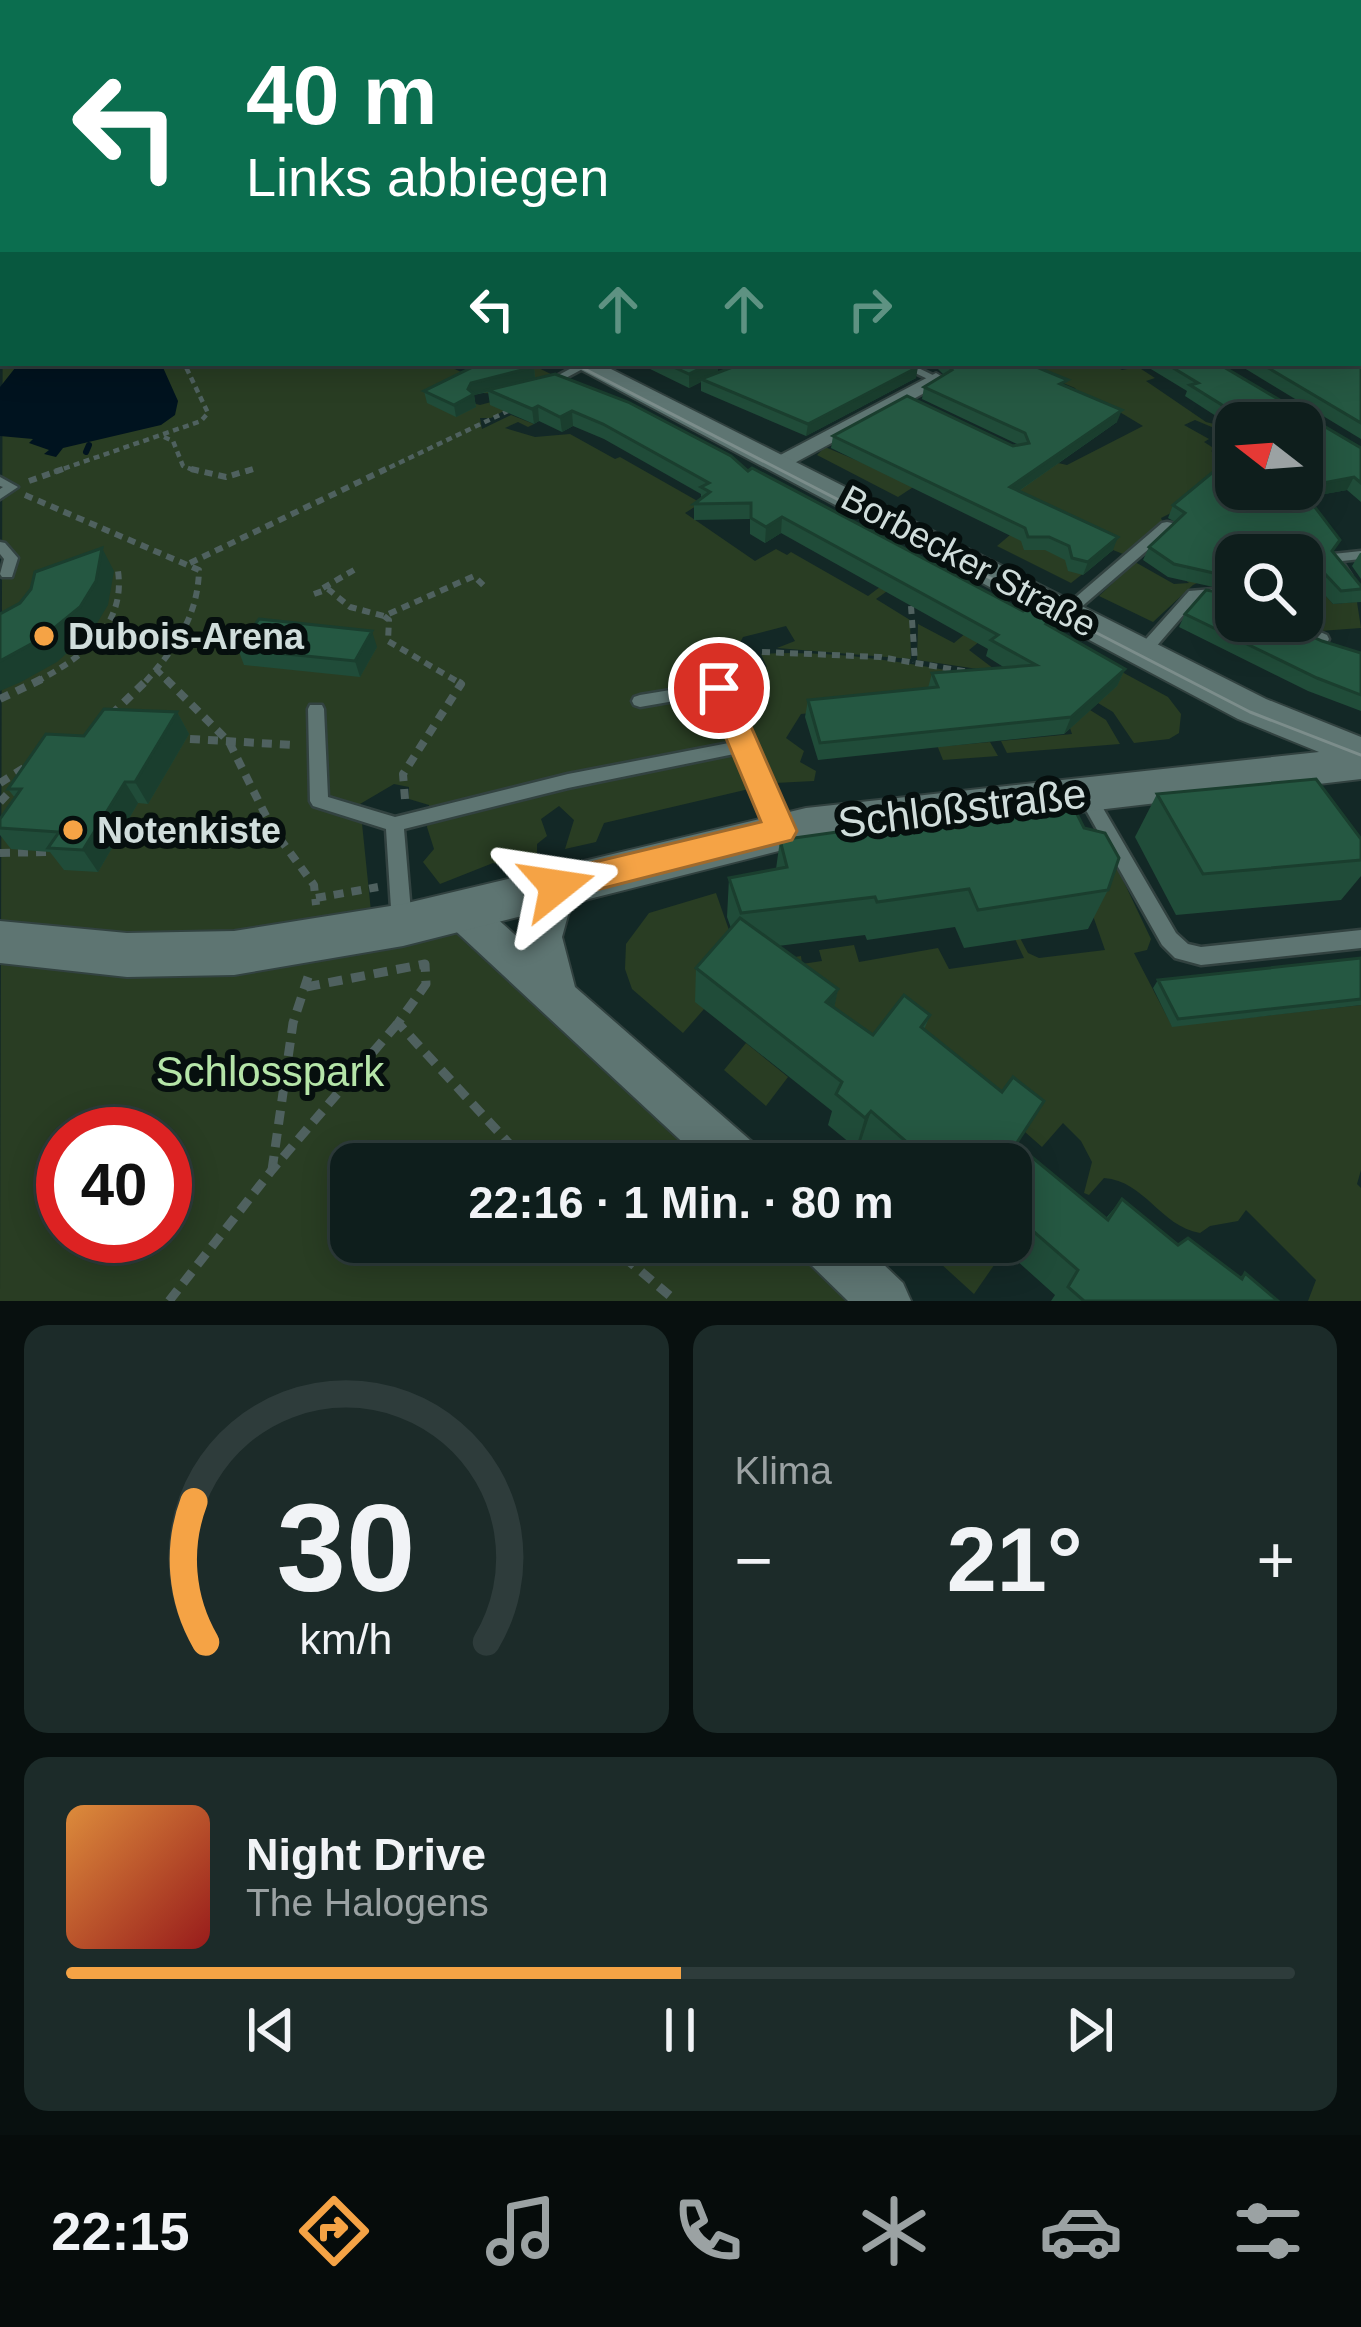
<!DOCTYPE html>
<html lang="de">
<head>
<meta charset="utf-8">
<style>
  :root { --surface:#0e1e1c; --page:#1c2b29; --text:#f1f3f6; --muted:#9ba2a3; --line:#2e3c3b; --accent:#f5a345 }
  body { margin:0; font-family:Helvetica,sans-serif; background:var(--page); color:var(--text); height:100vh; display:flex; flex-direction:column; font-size:45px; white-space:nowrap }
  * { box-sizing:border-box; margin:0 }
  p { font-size:39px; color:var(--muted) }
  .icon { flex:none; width:66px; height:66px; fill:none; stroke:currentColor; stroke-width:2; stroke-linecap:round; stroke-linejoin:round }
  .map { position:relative; height:1301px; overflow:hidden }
  .panel { display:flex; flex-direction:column; gap:24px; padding:24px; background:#08100f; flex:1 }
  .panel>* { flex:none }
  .banner { position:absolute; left:0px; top:0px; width:1362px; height:366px; box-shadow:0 6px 30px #0003,0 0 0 3px var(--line); background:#0b6e4f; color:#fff; overflow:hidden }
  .needle { width:78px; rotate:287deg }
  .tools { position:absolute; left:1215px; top:402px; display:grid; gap:24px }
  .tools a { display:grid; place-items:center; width:108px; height:108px; border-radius:24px; background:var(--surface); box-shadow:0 6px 30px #0003,0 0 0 3px var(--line); font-size:60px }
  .speed { position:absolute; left:36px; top:1107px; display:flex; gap:24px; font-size:60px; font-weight:700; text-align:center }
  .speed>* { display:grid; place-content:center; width:156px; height:156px; border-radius:50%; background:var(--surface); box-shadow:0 6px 30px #0003,0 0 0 3px var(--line); line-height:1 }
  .speed .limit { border:18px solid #d22; background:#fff; color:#111 }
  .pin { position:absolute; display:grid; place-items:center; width:102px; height:102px; color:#fff; margin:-51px; border:6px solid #fff; border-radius:50%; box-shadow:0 3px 12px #0007 }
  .me { position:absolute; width:132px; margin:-66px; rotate:75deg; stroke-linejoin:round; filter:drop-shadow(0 0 9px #0008) }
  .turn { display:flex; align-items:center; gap:42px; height:252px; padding:0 48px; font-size:54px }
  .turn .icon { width:156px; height:156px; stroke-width:2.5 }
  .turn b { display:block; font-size:84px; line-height:102px }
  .lanes { display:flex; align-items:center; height:114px; padding:0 48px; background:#0003; justify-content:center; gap:60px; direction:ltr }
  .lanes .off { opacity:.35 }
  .big { font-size:90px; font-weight:800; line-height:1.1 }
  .panel .card { flex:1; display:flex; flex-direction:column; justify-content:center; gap:18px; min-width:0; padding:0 42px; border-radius:24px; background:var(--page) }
  .panel .dial { align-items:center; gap:0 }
  .dial svg { height:312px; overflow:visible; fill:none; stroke:var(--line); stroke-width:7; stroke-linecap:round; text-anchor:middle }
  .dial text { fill:var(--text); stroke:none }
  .song { display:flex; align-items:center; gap:36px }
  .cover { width:144px; height:144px; border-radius:18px; background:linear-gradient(135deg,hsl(30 70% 55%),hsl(0 70% 35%)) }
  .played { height:12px; border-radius:6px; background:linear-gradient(90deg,var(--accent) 50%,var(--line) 50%) }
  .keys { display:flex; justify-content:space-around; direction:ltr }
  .heat { display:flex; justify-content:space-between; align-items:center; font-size:66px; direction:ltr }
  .panel .tiles { flex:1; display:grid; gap:24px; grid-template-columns:1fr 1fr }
  .card:last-child { grid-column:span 2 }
  .trip { position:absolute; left:330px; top:1143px; width:702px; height:120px; border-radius:24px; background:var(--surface); box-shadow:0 6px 30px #0003,0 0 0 3px var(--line); font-weight:800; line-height:120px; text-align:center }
  .menu { display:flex; height:192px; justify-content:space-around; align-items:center; background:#060c0b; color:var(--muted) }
  .menu .icon { width:84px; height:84px }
  .menu .current { color:var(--accent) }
  .menu b { font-size:54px; color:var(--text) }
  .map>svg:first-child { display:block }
  .green { fill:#293d23; fill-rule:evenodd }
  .water { fill:#00131f }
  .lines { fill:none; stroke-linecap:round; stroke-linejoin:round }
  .stream { stroke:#00131f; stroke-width:6 }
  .lane-casing { stroke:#324240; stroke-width:5 }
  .street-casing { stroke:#324240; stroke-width:4 }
  .secondary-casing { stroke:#324240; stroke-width:4 }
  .path-far3 { stroke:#4f615f; stroke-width:4.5; stroke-dasharray:6 4.5; stroke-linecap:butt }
  .path-far2 { stroke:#4f615f; stroke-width:6; stroke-dasharray:8 6; stroke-linecap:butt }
  .path-far1 { stroke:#4f615f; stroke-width:8; stroke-dasharray:10 8; stroke-linecap:butt }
  .path { stroke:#4f615f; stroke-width:9; stroke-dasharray:14 9; stroke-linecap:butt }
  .lane { fill:#5e7572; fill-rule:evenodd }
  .street { fill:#5e7572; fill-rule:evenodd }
  .secondary { fill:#5e7572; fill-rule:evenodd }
  .tram { stroke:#7c8d8b; stroke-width:3 }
  .wall { fill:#204c39 }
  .shaded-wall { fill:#1a3e2e }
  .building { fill:#255842; stroke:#1a3e2e; stroke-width:3 }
  .route { fill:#f5a345; stroke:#9f6a2d; stroke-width:3 }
  .poi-dot { fill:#f5a345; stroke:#060f0e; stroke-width:4.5 }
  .labels { text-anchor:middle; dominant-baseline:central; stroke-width:12; stroke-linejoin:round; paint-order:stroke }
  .street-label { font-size:36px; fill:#d0dddb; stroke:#060f0e }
  .poi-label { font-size:36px; font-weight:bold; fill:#d0dddb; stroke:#060f0e; text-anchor:start }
  .near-street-label { font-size:42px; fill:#d0dddb; stroke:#060f0e }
  .near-park-label { font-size:42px; fill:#b5e5a8; stroke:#060f0e }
</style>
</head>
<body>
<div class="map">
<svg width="1361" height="1301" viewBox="0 0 1361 1301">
  <rect width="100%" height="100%" fill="#132826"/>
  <g class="green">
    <path d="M3 238V363H415L423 368 451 363 448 366 494 387 503 363H528L553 375C523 391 489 401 458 386L472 403 480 405 547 387 491 418H480L482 429 511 415 534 424 528 427 518 422 505 428 535 437 570 434 615 459 620 457 701 503 685 513 755 561 776 549 787 555 791 552 868 596 905 568 914 572 876 599 910 620 911 659 777 648 795 641 786 626 743 637 734 655H719L753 670 767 667 761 654C826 650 893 660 956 672L947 746 990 742 998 756 943 760 935 740 896 704 801 714 786 738 804 751 800 762 816 771 814 781 775 783 604 823 596 842 565 849 574 820 559 806 541 819 547 836 537 844V861L524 873 493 863 440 884 423 862 434 849 427 827 429 805 409 799V787L394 784 360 804 373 931 461 911 740 1164H351V1242H823L886 1301H0ZM63 1134H165V1236H63Z"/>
    <path d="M1015 363H1121L1115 366 1122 370 1138 367 1155 378 1146 381 1206 422 1226 427 1219 430 1195 420 1184 425 1209 439 1204 442 1215 449 1211 451 1224 459 1236 455V489H1242L1232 493 1287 489 1300 499 1263 505 1282 537 1267 535 1276 544 1255 555H1236V564L1193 585 1153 622 1099 596 1135 562 1174 584 1189 583 1184 579 1223 543 1218 539 1223 534 1177 510 1161 518 1163 523 1123 554 1113 550 1071 583 997 546 1047 504 953 461 898 497 817 455 825 447 894 476 956 439 910 417 903 421 886 414 903 409 979 443 969 452 1034 480 1058 463 1067 465 1143 426 1108 405 1079 396 1075 388Z"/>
    <path d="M1302 570 1333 604 1357 602 1361 628 1320 631 1298 621H1302Z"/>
    <path d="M989 614 991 632 969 650 998 672 917 660 918 624 954 643Z"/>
    <path d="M1017 615 1168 697 1181 714 1179 733 1169 739 1134 743 1113 712 1098 703Z"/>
    <path d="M1090 710 1106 720 1120 744 1007 753 1001 741 1072 734 1070 728Z"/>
    <path d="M969 842 1028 953 1039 958 1105 950 1091 910 1113 859 1151 939 1147 950 1134 953 1172 1026 1361 1005V1170L1357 1184 1361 1188V1301H1308L1316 1280 1246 1210 1238 1221 1210 1226 1200 1233C1160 1226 1145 1181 1104 1178L1089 1195 1084 1193 1092 1162 1081 1141 1063 1123 1042 1147 1025 1132 862 1051 772 961 801 956 802 964 822 961 819 950 854 945 859 962 938 948 949 969 1024 958Z"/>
    <path d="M716 893 737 953 704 1009 683 1033 632 989 625 969 626 944 649 913Z"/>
    <path d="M746 1043 788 1077 766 1106 724 1070Z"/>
    <path d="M917 1242H1010L974 1294Z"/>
  </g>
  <path class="water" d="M19 363H161L178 401 175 415 161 425 63 448 56 457 44 454 49 450 29 443 33 439 0 436V387Z"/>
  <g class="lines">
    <path class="stream" d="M86 452 89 445"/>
    <g class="lane-casing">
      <g id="lane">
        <path d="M581 363 590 365 549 387 540 385Z"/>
        <path d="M894 363H908L941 379 932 381Z"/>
        <path d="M0 477 18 487 0 499V489L3 487 0 486Z"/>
        <path d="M1167 522 1172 523 1173 526 1172 529 1072 615H1062L1060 612 1062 609 1162 523Z"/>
        <path d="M0 542 5 543 18 558 12 577H2L0 574 4 559 0 554Z"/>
        <path d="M1361 551V559L1342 561 1351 575 1344 579 1339 578 1328 561 1333 554Z"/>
        <path d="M1213 589 1236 596V606L1212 598H1198L1148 656H1138L1135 652 1138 648 1189 591Z"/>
        <path d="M1275 621H1295L1327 635 1329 639 1327 643H1317L1277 624Z"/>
        <path d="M719 682 727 688 790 831 787 836 781 838 775 836 739 753 568 788 404 829 412 924 409 930 402 933 395 930 392 924 386 829 313 806 310 801 308 709 310 705H322L324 709 328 797 395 817 568 774 734 742 714 694 640 707 634 705 632 701 634 697 640 695Z"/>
        <path d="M1087 789 1093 791 1176 933 1188 944 1201 947 1361 930V948L1201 965 1175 958 1162 945 1078 796 1081 791Z"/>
      </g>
    </g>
    <g class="street-casing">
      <g id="street">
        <path d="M936 373 946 379 943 383 787 467 779 469 767 462Z"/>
        <path d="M557 870 570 874 576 886 562 937 575 987 758 1147 765 1164H706L447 923 442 911 447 899 461 894 475 899 523 942 544 874Z"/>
        <path d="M799 1242H860L903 1283 911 1301H848L806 1260Z"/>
      </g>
    </g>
    <g class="secondary-casing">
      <path id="secondary" d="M568 363H599L1266 699 1361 737V779L806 844 403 946 234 975 127 977 0 963V921L127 933 234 931 403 904 806 808 1319 752 1238 719Z"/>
    </g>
    <g class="path-far3">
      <path d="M164 437 173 441 183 466 198 472"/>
      <path d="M54 472 201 421 208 413 184 363"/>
      <path d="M246 472 253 469"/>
      <path d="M380 472 508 411"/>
    </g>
    <g class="path-far2">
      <path d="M191 469 226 477 253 469"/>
      <path d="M29 481 63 469"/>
      <path d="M25 495 199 570C198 616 175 649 145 682"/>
      <path d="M190 563 386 469"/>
      <path d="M323 588 354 570"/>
      <path d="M314 594 328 589 350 607 384 616 474 576 487 589"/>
      <path d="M911 606 915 662"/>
      <path d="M384 616 389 620 388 641 458 682"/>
      <path d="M762 652 880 657 969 672"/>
      <path d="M156 669 169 682"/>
      <path d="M36 682C81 658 126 627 118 571"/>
    </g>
    <g class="path-far1">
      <path d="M166 679 229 742 272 828 314 885 316 905"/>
      <path d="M0 699 42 679"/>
      <path d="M111 715 148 679"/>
      <path d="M190 739 294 745"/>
      <path d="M0 783 24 768"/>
      <path d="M405 799 403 774 461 684 453 679"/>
      <path d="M0 802 14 787"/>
      <path d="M0 853 48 852"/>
      <path d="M316 898 378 887"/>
    </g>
    <g class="path">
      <path d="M306 987 425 964 426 984 398 1023 528 1164"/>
      <path d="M272 1170 293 1023 308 977"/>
      <path d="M606 1242 676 1301"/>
      <path d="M169 1301 272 1170 398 1023"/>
    </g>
    <use href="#lane" class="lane"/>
    <use href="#street" class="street"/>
    <use href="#secondary" class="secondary"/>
    <path class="tram" d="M573 363 1250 712 1361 755"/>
  </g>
  <g class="wall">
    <path d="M1361 201V439L1236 363H1359Z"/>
    <path d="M648 363H718V372L916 378 806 436 701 391V382L689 388 648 368Z"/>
    <path d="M921 363H1027L1117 422 1019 491 1113 550 1083 575 1068 571 1065 560 1045 550H1024L1021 541 831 448 833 436 1019 445 922 399 924 387 944 375 938 369Z"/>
    <path d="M1141 363H1217L1361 448V502L1347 490 1307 497 1333 552 1361 586V602L1333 604 1302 570V555H1236V592L1168 577 1143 560 1149 547 1175 522 1168 518 1173 505 1236 489 1302 423H1236V429L1185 396 1187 391Z"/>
    <path d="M534 367 535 379 748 471 1054 628 1125 669 1117 686 1064 734 818 760 805 717 808 700 928 688 932 673 1005 668 986 656 988 649 781 533 765 543 750 534V519L694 520V504L701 499V494L604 439 573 426 562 432 539 421 534 424 490 405 488 392 474 395 476 407 456 417 427 403 424 391Z"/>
    <path d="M1236 430V447L1230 443Z"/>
    <path d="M1360 553H1361V579L1352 566Z"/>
    <path d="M1185 614 1236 621 1322 641 1361 653V711L1308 691 1179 627Z"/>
    <path d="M377 647 360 677 244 665 238 649Z"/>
    <path d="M177 712 189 734 148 804 138 803 98 872 64 870 50 852 11 849 0 835V819L15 798 8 789 84 736Z"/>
    <path d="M1157 794 1361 839V876L1341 900 1176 915 1135 837Z"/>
    <path d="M969 822 1108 890 1088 929 964 948 955 927 867 940 865 935 778 946 838 989 834 1007 873 1035 930 1015 924 1030 1017 1144 1106 1218 1122 1199 1178 1245 1240 1277 1245 1273 1278 1301H1051L1055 1295 996 1242H1011V1164H888L861 1141 856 1148 828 1125 832 1111 695 1002 696 968 731 928 727 917 729 878 776 869 780 840Z"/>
    <path d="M1361 958V1005L1172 1027 1153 988 1158 980Z"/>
  </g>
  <g class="shaded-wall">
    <rect x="0" y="210" width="3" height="26"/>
    <path d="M711 363H718V373L701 379V382L689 388V374Z"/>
    <path d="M534 367 535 379 474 395 476 407 456 417 454 405 471 383Z"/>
    <path d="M918 367 916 378 806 436 808 424Z"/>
    <path d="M538 406 539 421 534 424 532 409Z"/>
    <path d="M1122 410 1117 422 1007 499 1010 487Z"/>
    <path d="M572 411 573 426 562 432 560 417Z"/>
    <path d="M1354 477 1347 490 1293 500 1299 489H1302V487Z"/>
    <path d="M782 517 781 533 765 543 766 527Z"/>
    <path d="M1118 537 1113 550 1083 575 1088 562Z"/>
    <path d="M102 548 114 571 108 605 93 630 57 662 21 682 0 691V661Z"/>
    <path d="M1060 611 1054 628 1046 624Z"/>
    <path d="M372 631 377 647 360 677 355 661Z"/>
    <path d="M1125 669 1117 686 1064 734 1071 717Z"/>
    <path d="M177 712 189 734 148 804 135 782Z"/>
    <path d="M125 782 138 803 98 872 83 850Z"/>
    <path d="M838 989 831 1023 826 1002Z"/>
    <path d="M871 1111 861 1141 856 1148 865 1118Z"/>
  </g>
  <g class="building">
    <path d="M0 188 3 193V210H0Z"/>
    <path d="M1359 200 1361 201V423L1260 363H1359Z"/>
    <path d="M481 363H524L534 367 471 383 468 389 474 394 454 405 424 391Z"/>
    <path d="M665 363H711L689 374Z"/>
    <path d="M743 363H910L918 367 808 424 701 379Z"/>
    <path d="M946 363H1027L1068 380 1060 384 1122 410 1010 487 1118 537 1088 562 1072 558 1069 546 1049 537H1028L1025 528 833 436 907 396 1013 446 1029 443 1025 433 924 387 952 370Z"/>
    <path d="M1165 363H1217L1361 448V483L1354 477 1302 487V423H1251L1190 385 1198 383Z"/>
    <path d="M555 374 628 402 731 456 748 471 752 468 1023 611 1037 599 1060 611 1046 624 1125 669 1071 717 820 743 808 700 938 687 932 673 1036 665 991 640 998 635 782 517 766 527 751 518V503L694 504 710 492 701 487 709 483 603 424 572 411 560 417 538 406 532 409 488 390Z"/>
    <path d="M1236 462V489H1301L1340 540 1332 551 1361 586V589L1341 591 1295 542 1284 555H1236V578L1174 564 1149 547 1185 513 1173 505 1213 472Z"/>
    <path d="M102 548 96 581 80 607 42 638 0 661V614L20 603 31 589 35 572Z"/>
    <path d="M1206 590 1236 595V621H1279L1322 641 1361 653V695L1317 678 1185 614Z"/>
    <path d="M259 619 372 631 355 661 238 649Z"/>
    <path d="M104 709 177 712 135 782H125L83 850 48 848 59 832 0 828V819L21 789H8L46 734 84 736Z"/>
    <path d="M1316 779 1361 839V860L1203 874 1157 794Z"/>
    <path d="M1034 810 1041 814 1075 810 1084 828 1105 833 1119 858 1108 890 978 910 969 889 877 902 875 897 741 913 729 878 787 867 780 840 966 814 969 822Z"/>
    <path d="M740 918 838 989 826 1002 873 1035 904 995 930 1015 921 1027 1002 1092 1013 1077 1044 1101 1016 1144 1108 1220 1122 1199 1178 1245 1188 1238 1242 1279 1245 1273 1278 1301H1084L1068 1287 1078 1270 1011 1212V1164H932L871 1111 865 1118 836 1094 842 1082 696 968Z"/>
    <path d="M1361 958V999L1178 1019 1158 980Z"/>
  </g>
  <linearGradient id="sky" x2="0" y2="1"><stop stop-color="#0a1615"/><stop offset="0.5" stop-color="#334852"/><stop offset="1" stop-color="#334852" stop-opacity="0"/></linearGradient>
  <rect width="1361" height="364" fill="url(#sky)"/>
  <path class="route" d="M719 678 734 688 797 831 792 840 557 900 545 896 540 886 545 875 557 871 761 822 705 688Z"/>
  <g class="poi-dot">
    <circle cx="44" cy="636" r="12"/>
    <circle cx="73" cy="830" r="12"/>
  </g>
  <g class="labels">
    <g class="street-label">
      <text transform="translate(969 561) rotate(28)">Borbecker Straße</text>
    </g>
    <g class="poi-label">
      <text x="68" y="636">Dubois-Arena</text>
      <text x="97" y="830">Notenkiste</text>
    </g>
    <g class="near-street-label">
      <text transform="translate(962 808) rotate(-7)">Schloßstraße</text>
    </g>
    <g class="near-park-label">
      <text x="270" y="1071">Schlosspark</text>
    </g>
  </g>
</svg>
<div class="tools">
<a><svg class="needle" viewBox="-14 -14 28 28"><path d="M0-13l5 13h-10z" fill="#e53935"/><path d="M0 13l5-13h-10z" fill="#9ba2a3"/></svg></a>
<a><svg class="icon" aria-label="search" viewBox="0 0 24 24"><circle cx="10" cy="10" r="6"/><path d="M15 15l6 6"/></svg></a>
</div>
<div class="speed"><div class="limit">40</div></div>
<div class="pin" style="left:719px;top:688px;background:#d93025"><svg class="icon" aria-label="arrive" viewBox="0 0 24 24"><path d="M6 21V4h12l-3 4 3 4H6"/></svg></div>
<svg class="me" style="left:557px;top:886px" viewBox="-20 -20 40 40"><path d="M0-17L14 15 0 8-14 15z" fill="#f5a345" stroke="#fff" stroke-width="4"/></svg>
<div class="trip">22:16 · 1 Min. · 80 m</div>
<div class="banner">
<div class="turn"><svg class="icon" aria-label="left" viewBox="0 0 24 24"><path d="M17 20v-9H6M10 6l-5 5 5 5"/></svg><div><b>40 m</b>Links abbiegen</div></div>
<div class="lanes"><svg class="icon" aria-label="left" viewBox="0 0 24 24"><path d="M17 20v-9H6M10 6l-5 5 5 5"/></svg><svg class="icon off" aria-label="ahead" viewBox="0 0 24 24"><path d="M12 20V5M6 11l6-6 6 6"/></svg><svg class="icon off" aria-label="ahead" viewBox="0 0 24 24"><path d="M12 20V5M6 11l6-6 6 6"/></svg><svg class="icon off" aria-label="right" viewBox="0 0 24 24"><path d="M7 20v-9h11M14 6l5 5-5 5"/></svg></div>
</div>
</div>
<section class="panel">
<div class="tiles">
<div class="card dial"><svg viewBox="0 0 100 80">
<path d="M14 69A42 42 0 1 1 86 69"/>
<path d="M14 69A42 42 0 0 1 11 33" stroke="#f5a345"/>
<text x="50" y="56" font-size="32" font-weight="700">30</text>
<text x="50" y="72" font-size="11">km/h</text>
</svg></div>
<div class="card"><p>Klima</p>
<div class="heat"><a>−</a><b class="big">21°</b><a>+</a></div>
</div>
<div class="card">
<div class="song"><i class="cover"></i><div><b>Night Drive</b><p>The Halogens</p></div></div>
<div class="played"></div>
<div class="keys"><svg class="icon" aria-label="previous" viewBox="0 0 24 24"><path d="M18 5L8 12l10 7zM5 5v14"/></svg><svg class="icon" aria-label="pause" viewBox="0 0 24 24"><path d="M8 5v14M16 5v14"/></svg><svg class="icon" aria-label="next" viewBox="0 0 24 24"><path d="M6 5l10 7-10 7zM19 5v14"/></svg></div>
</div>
</div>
</section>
<nav class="menu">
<b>22:15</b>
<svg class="icon current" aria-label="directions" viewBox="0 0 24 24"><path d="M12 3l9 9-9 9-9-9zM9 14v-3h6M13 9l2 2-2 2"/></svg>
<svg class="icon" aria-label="music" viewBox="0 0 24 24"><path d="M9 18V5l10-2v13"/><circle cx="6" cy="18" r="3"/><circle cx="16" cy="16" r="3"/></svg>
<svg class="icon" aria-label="phone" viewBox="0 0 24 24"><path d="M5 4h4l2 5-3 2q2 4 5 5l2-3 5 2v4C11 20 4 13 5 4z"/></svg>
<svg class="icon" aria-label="climate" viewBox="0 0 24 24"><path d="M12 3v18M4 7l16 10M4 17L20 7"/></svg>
<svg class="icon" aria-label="car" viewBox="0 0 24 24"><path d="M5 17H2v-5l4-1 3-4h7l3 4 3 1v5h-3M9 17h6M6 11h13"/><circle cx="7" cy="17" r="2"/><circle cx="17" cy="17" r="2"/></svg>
<svg class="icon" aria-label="filters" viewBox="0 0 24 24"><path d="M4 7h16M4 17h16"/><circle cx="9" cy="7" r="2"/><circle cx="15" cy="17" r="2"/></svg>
</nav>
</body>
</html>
